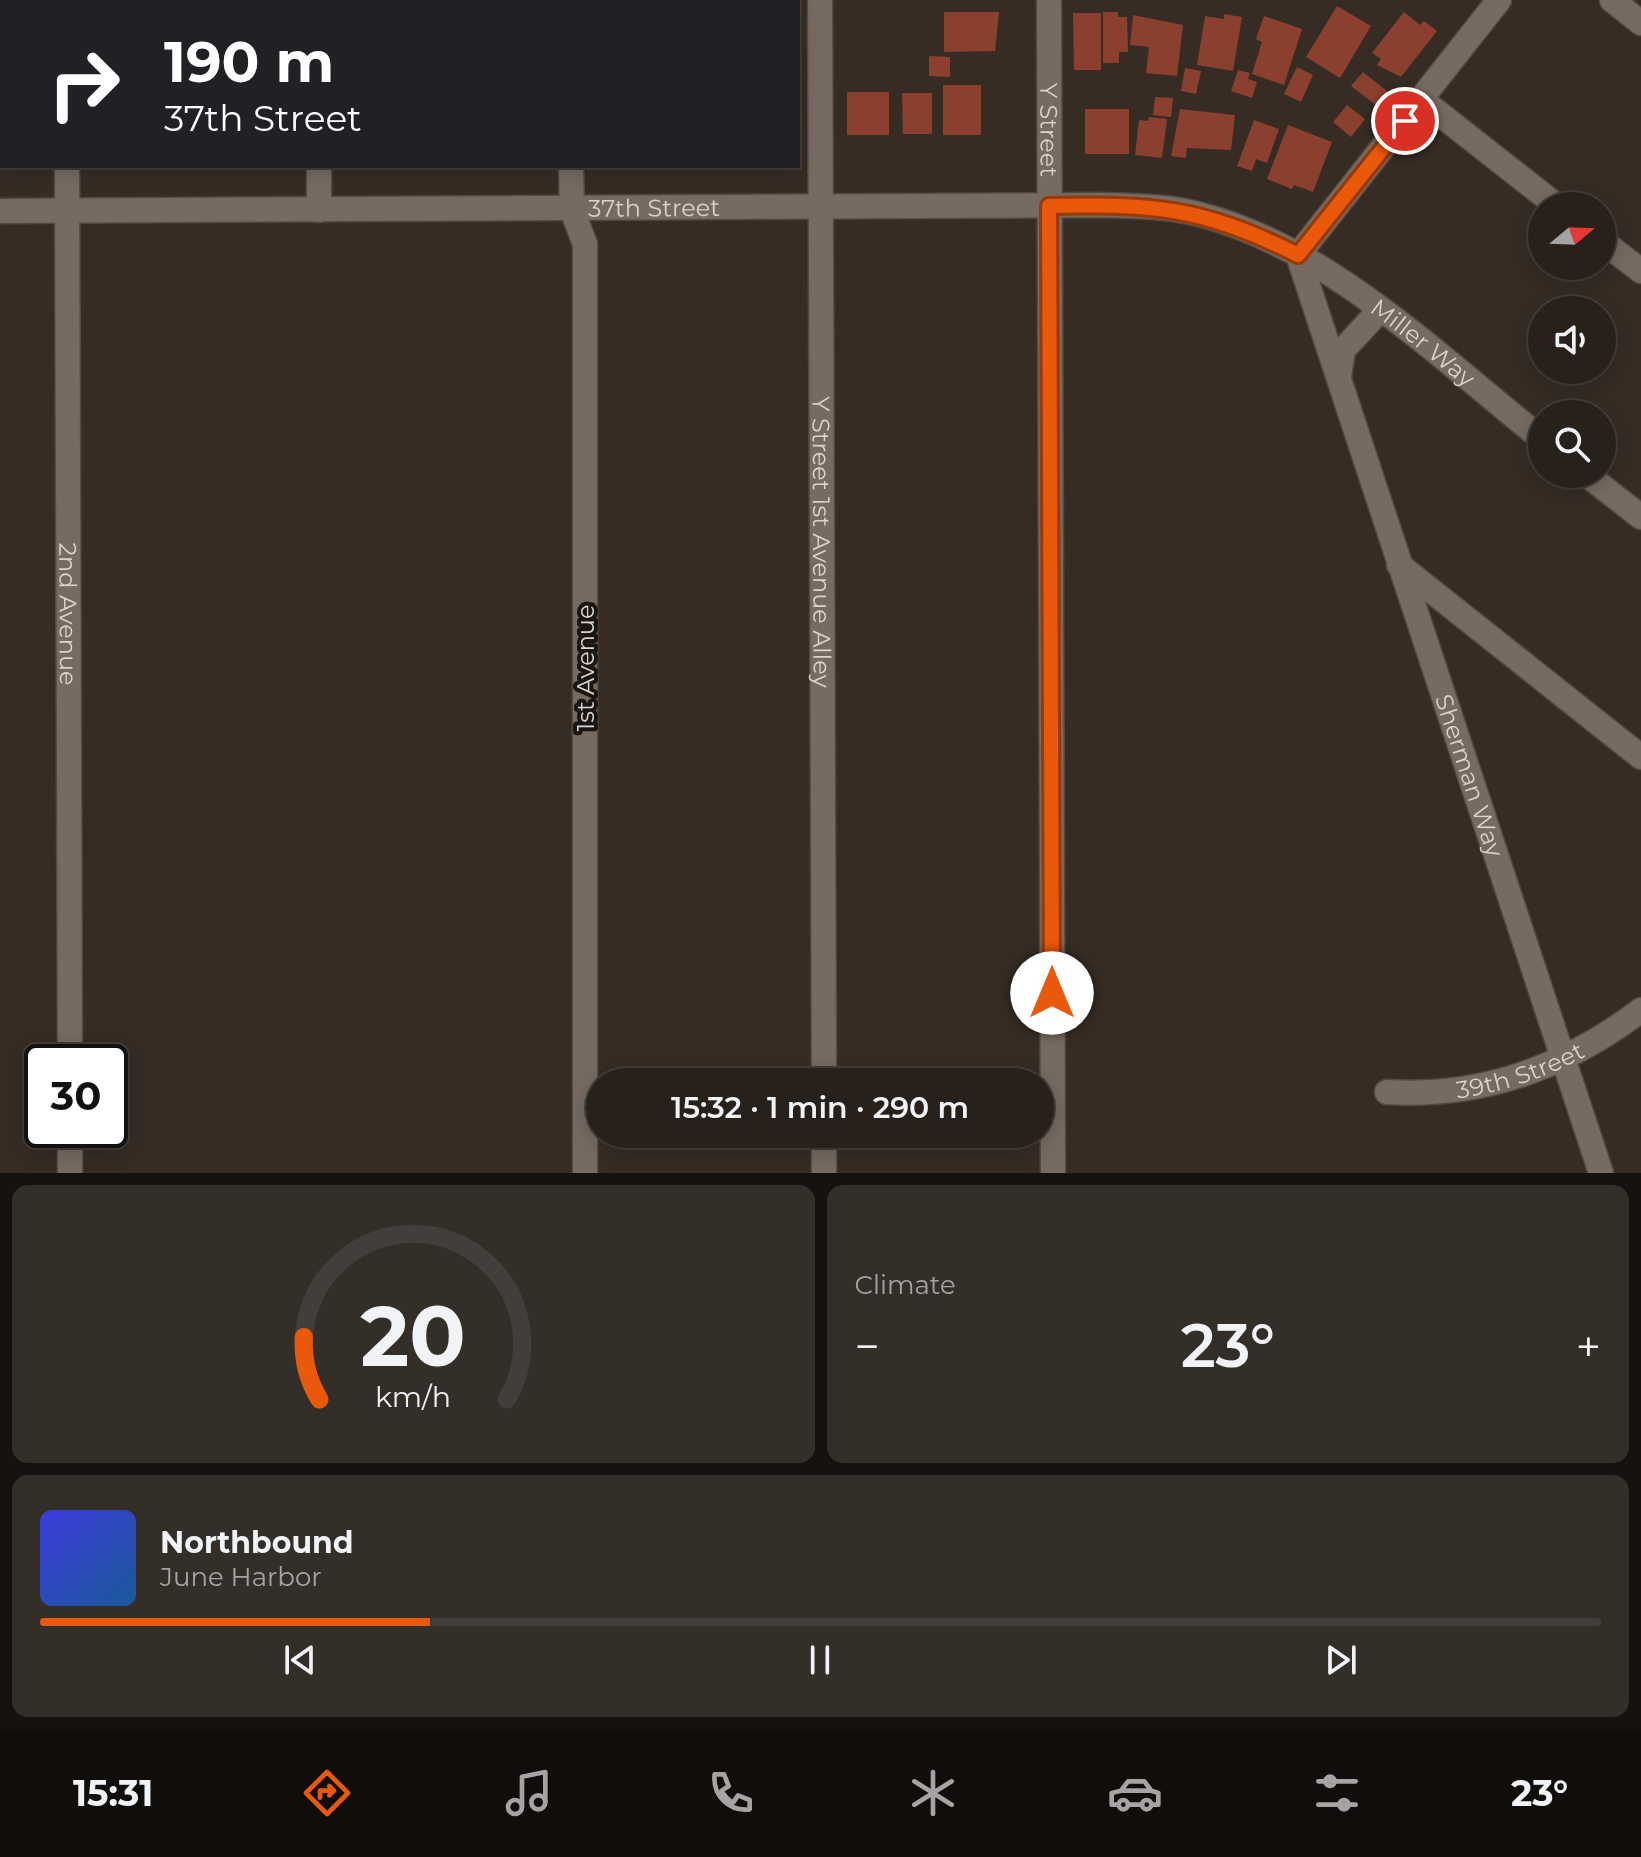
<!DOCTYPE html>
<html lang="en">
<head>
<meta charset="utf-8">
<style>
  :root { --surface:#28211b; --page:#342e28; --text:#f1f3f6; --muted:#a5a3a3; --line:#443e3a; --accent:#ea580c }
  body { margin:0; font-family:Montserrat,sans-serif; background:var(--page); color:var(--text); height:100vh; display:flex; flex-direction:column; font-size:30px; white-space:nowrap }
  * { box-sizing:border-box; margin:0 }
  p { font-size:26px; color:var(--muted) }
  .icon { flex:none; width:44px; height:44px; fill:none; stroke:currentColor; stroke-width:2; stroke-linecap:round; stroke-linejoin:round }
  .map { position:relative; height:1173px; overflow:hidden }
  .side { display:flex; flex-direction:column; gap:12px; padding:12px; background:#16120f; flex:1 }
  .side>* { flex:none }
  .guide { position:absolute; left:0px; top:0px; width:800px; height:168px; box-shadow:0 4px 20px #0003,0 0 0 2px var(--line); background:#202124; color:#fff; overflow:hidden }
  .needle { width:52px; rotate:71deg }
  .controls { position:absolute; left:1528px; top:192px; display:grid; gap:16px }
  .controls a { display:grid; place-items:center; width:88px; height:88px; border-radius:50%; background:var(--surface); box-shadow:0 4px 20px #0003,0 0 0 2px var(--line); font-size:40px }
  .speed { position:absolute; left:24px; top:1044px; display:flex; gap:16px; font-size:40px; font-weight:700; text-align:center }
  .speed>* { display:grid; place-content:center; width:104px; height:104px; border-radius:50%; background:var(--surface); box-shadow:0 4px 20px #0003,0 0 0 2px var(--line); line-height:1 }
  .speed .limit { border:4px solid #111; border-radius:12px; background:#fff; color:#111 }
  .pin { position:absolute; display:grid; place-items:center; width:68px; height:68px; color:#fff; margin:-34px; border:4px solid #fff; border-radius:50%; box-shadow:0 2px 8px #0007 }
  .me { position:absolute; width:88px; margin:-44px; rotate:0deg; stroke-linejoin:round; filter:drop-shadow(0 0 6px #0008) }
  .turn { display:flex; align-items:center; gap:28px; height:168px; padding:0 32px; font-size:36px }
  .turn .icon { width:104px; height:104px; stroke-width:2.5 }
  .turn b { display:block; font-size:56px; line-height:68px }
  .big { font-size:60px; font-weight:600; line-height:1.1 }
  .side .tile { flex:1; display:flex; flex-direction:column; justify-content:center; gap:12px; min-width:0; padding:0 28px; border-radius:16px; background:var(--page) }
  .side .dial { align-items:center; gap:0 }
  .dial svg { height:208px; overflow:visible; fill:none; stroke:var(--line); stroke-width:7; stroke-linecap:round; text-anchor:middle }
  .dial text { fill:var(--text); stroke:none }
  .song { display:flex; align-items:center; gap:24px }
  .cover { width:96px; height:96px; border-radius:12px; background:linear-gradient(135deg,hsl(240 70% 55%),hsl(210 70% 35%)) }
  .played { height:8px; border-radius:4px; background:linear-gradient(90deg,var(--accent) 25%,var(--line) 25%) }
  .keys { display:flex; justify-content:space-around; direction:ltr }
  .heat { display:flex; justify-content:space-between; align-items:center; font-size:44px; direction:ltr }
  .side .tiles { flex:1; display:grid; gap:12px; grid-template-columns:1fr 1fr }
  .tile:last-child { grid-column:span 2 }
  .trip { position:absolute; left:586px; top:1068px; width:468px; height:80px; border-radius:40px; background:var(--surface); box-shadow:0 4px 20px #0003,0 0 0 2px var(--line); font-weight:600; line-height:80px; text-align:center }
  .dock { display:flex; height:128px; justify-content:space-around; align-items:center; background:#100d0b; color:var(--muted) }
  .dock .icon { width:56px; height:56px }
  .dock .active { color:var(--accent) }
  .dock b { font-size:36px; color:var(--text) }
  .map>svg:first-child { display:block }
  .building { fill:#8b3f2e }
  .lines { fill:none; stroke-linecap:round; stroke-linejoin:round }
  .minor-casing { stroke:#524942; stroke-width:27 }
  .minor { stroke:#766a61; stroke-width:24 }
  .route-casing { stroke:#983908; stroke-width:20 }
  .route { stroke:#ea580c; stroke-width:14 }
  .labels { text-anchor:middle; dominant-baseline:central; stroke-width:8; stroke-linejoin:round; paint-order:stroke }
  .street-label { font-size:24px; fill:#d9d2cd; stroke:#1a1511 }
</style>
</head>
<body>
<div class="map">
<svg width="1641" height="1173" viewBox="0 0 1641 1173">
  <rect width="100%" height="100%" fill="#362c24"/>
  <g class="building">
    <path d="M1337 6 1371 26 1340 78 1306 57Z"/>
    <path d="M944 12H999L995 51 944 52Z"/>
    <path d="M1103 12H1118V17H1127L1128 52H1119V63H1103Z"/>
    <path d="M1404 12 1420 25 1424 21 1437 31 1401 77 1377 65 1381 59 1372 53Z"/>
    <path d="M1073 13H1101V70H1074Z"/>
    <path d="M1224 14 1242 17 1233 71 1197 65 1205 16 1224 19Z"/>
    <path d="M1133 15 1183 25 1177 76 1146 73 1149 47 1130 45Z"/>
    <path d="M1264 16 1302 29 1284 85 1252 74 1262 42 1256 39Z"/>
    <path d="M929 56 950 57V77L929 76Z"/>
    <path d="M1297 67 1313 75 1301 102 1284 94Z"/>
    <path d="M1185 68 1201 71 1196 94 1181 91Z"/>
    <path d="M1238 70 1250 73 1248 79 1257 82 1252 98 1231 91Z"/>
    <path d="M1363 72 1388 92 1377 106 1351 86Z"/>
    <rect x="943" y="85" width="38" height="50"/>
    <rect x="847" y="92" width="42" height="43"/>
    <path d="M902 93H932V134H903Z"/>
    <path d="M1155 97 1173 98 1171 117 1153 115Z"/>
    <path d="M1347 105 1365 119 1351 137 1333 122Z"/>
    <rect x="1085" y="109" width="44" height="45"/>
    <path d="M1180 109 1235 115 1231 150 1187 148 1186 158 1171 156Z"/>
    <path d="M1149 117 1167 119 1162 158 1135 155 1139 120 1148 121Z"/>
    <path d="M1254 120 1279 129 1267 163 1256 159 1252 171 1237 166Z"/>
    <path d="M1288 125 1332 142 1313 192 1294 185 1292 189 1267 179Z"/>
  </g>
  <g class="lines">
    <g class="minor-casing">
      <g id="minor">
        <path d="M66 0V2"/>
        <path d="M319 0V2"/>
        <path d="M570 0V2"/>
        <path id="s1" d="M820 0 824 1082"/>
        <path id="s2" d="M1049 0 1053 1173"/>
        <path d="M1612 0 1641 23"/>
        <path d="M1422 100 1557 206"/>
        <path id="s3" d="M67 166 70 1062"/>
        <path d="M571 166 572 210 585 244V1173"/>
        <path d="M319 210V166"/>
        <path id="s4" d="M0 211 1101 205C1134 206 1167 206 1198 214 1327 246 1440 358 1542 439"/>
        <path d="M1602 241 1641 271"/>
        <path id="s5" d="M1298 255 1601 1173"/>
        <path d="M1298 255 1499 0"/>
        <path d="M1339 376 1343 350 1380 310"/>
        <path d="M1586 474 1641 517"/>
        <path d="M1399 565 1641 757"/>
        <path id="s6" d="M1387 1092C1481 1098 1566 1067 1641 1010"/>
        <path d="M70 1130V1173"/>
        <path d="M824 1134V1173"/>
      </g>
    </g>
    <use href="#minor" class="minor"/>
  </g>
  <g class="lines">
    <g class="route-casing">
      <path id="route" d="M1052 993 1049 206C1154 204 1204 207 1298 255L1405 121"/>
    </g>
    <use href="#route" class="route"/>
  </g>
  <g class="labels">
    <g class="street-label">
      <text stroke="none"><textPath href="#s2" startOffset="130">Y Street</textPath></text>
      <text stroke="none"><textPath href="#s4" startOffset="654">37th Street</textPath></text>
      <text stroke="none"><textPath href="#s4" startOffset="1460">Miller Way</textPath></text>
      <text stroke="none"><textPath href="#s1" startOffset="542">Y Street 1st Avenue Alley</textPath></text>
      <text stroke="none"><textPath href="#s3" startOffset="448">2nd Avenue</textPath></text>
      <text transform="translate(585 668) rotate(-90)">1st Avenue</text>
      <text stroke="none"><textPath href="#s5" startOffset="548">Sherman Way</textPath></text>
      <text stroke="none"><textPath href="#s6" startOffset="136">39th Street</textPath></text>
    </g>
  </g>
</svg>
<div class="controls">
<a><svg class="needle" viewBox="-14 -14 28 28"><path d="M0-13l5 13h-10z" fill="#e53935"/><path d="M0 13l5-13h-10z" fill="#a5a3a3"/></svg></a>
<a><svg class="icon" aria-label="sound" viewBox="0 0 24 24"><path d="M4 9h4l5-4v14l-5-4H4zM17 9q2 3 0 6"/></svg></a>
<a><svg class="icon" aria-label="search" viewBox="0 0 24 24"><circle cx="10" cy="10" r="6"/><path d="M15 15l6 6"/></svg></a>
</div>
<div class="speed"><div class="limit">30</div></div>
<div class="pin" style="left:1405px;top:121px;background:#d93025"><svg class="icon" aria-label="arrive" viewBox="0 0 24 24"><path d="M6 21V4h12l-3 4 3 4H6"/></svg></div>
<svg class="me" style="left:1052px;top:993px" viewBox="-20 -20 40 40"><circle r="19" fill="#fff"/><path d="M0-13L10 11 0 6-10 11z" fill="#ea580c"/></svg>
<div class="trip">15:32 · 1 min · 290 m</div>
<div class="guide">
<div class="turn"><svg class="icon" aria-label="right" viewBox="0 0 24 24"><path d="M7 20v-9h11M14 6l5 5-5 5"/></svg><div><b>190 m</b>37th Street</div></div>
</div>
</div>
<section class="side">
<div class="tiles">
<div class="tile dial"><svg viewBox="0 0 100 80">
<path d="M14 69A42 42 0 1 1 86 69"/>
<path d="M14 69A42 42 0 0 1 8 45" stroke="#ea580c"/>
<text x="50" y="56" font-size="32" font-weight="700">20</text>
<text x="50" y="72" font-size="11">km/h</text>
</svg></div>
<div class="tile"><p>Climate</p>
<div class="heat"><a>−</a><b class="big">23°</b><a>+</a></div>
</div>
<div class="tile">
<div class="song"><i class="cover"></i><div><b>Northbound</b><p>June Harbor</p></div></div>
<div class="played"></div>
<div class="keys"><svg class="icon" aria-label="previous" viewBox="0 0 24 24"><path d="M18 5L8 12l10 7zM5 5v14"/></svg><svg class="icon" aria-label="pause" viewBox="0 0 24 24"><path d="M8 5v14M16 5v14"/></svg><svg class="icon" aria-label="next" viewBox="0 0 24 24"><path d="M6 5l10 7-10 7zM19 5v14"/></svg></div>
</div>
</div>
</section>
<nav class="dock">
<b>15:31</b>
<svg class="icon active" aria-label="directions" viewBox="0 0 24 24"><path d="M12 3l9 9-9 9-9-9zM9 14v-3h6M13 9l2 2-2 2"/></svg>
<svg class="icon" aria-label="music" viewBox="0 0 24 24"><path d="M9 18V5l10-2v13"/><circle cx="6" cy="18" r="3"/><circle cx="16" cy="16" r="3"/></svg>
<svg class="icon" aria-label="phone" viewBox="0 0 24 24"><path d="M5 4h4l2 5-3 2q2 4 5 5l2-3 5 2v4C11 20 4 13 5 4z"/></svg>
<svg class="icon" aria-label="climate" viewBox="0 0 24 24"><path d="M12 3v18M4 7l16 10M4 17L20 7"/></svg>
<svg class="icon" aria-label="car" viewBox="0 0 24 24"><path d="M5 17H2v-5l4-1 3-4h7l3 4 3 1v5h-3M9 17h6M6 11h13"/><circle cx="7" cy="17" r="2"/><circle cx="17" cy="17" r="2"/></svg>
<svg class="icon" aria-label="filters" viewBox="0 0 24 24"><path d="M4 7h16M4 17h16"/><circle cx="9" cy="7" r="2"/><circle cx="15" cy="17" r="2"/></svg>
<b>23°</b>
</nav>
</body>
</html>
